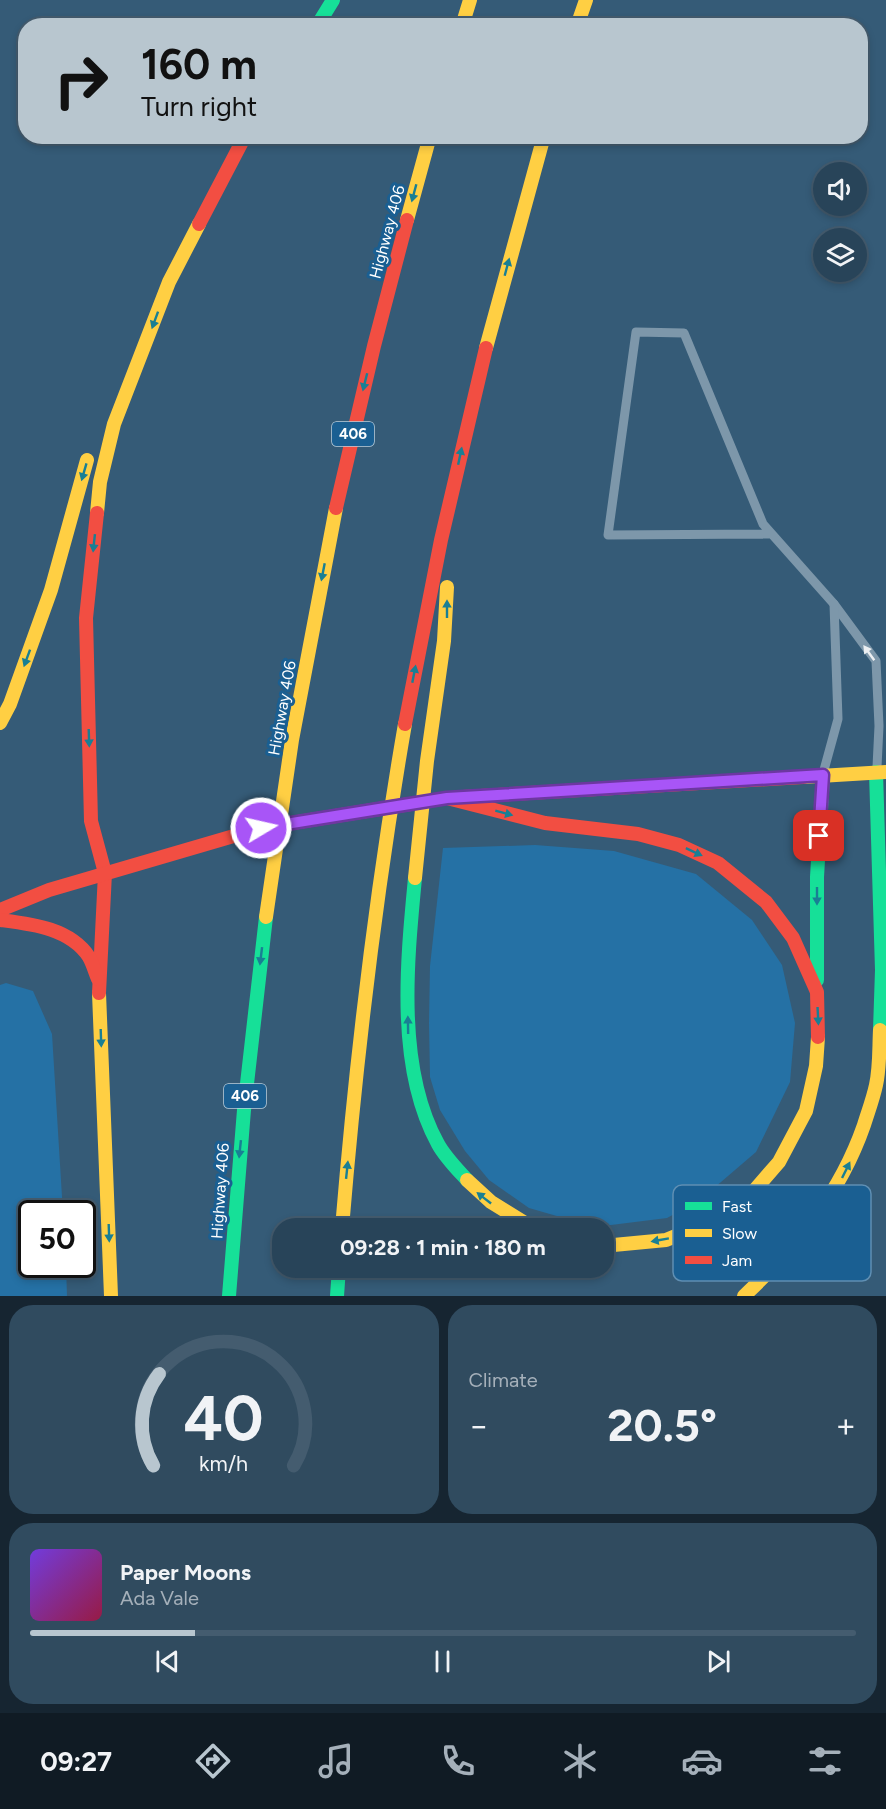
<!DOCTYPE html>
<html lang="en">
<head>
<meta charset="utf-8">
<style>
  :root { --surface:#284459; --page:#304b5f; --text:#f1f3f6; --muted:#a5b0ba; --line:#445c6f; --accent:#b8c6cf }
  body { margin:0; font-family:Figtree,sans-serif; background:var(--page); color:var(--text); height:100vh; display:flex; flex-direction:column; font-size:22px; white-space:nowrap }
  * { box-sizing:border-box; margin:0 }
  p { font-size:20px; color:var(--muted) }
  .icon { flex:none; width:33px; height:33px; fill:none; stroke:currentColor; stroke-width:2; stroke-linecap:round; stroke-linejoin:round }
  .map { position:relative; height:1296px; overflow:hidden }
  .side { display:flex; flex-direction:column; gap:9px; padding:9px; background:#162531; flex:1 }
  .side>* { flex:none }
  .banner { position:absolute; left:18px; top:18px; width:850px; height:126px; border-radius:24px; box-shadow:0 3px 9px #0003,0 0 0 2px var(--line); background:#b8c6cf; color:#111; overflow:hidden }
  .fabs { position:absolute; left:813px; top:162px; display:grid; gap:12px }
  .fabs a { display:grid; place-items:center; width:54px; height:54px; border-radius:50%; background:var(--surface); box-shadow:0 3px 9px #0003,0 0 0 2px var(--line); font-size:30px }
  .speed { position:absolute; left:18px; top:1200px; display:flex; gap:12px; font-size:30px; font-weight:700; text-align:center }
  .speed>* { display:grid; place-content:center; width:78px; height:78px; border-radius:50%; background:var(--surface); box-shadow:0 3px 9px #0003,0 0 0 2px var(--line); line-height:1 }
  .speed .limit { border:3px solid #111; border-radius:9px; background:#fff; color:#111 }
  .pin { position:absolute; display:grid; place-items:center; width:51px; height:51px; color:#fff; margin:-26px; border-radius:12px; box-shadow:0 3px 9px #0006 }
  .me { position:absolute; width:66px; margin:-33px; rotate:81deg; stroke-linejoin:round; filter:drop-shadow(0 0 4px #0008) }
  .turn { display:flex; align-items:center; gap:21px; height:126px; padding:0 24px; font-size:27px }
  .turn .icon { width:78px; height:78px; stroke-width:2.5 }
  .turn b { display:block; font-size:42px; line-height:51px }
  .big { font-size:45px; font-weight:700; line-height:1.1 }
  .side .widget { flex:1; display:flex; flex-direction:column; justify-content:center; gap:9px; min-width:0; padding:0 21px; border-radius:24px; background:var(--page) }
  .side .dial { align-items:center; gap:0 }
  .dial svg { height:156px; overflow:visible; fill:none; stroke:var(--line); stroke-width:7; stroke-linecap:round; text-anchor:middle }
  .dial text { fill:var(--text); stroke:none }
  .song { display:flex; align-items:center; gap:18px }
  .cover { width:72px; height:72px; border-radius:9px; background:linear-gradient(135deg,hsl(260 70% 55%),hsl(340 70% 35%)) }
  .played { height:6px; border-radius:3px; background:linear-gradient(90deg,var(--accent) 20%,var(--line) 20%) }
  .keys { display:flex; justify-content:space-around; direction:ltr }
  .heat { display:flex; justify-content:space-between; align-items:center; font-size:33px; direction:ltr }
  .side .tiles { flex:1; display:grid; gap:9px; grid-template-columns:1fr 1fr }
  .widget:last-child { grid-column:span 2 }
  .trip { position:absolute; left:272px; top:1218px; width:342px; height:60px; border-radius:24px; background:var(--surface); box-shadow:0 3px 9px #0003,0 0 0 2px var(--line); font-weight:700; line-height:60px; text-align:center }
  .tab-bar { display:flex; height:96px; justify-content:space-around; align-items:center; background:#101b24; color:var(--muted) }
  .tab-bar .icon { width:42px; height:42px }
  .tab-bar .active { color:var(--accent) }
  .tab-bar b { font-size:27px; color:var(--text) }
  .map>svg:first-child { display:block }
  .green { fill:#2571a5 }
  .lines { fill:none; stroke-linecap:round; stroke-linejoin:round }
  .lane { stroke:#7d97aa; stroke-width:9 }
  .fast { stroke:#16e098; stroke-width:14 }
  .slow { stroke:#ffcf43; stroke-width:14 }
  .jam { stroke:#f24e42; stroke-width:14 }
  .oneway { fill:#197f94 }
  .oneway2 { fill:#eceff2 }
  .route-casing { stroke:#6d37a1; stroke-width:15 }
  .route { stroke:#a855f7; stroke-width:10 }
  .labels { text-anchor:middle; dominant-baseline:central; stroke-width:6; stroke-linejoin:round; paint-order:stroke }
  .shield { fill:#1a5f92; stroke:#bacfde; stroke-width:1.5 }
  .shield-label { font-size:15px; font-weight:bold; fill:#fff }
  .street-label { font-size:16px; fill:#fff; stroke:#1a5f92 }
  .key { fill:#1a5f92; stroke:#5f8fb3; stroke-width:1.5 }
  .key-label { font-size:16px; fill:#fff }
</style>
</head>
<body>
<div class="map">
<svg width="886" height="1296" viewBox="0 0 886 1296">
  <rect width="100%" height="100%" fill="#355b77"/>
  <g class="green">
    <path d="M535 845 614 851 696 874 752 920 782 965 795 1023 790 1082 756 1152 700 1200 667 1218 595 1227 529 1208 489 1180 465 1151 440 1110 430 1077 429 1023 430 966 443 848Z"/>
    <path d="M6 983 33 991 52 1034 63 1213 32 1214V1264L66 1265 67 1296H0V985Z"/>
  </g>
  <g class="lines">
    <g class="lane">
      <path d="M771 534 608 535 636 332 684 333 763 524 834 604 876 661 879 726 877 767"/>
      <path d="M824 770 838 719 834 604"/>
    </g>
    <g class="fast">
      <path d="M317 26 333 0"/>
      <path d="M876 772 882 970 880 1030"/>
      <path d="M415 878C407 962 396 1068 438 1144 445 1157 457 1169 467 1180"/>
      <path d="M817 980V877L823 775"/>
      <path d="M229 1296 244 1110 266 917"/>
      <path d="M337 1296 339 1268"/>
    </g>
    <g class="slow">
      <path d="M462 26 470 0"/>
      <path d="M577 26 586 0"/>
      <path d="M407 220 430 136"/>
      <path d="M486 348 544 136"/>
      <path d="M97 513 100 482 114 424 169 282 199 224"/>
      <path d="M0 723 10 704 51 590 87 460"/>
      <path d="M803 777 886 772"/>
      <path d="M415 878 427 761 444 641 447 587"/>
      <path d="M266 917 292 740 336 508"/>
      <path d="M99 993 111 1296"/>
      <path d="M467 1180 491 1202 533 1228"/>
      <path d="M342 1228C356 1059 376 891 405 724"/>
      <path d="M603 1246 666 1240 717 1219 752 1193 779 1162 806 1111 816 1066 818 1037"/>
      <path d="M744 1296C797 1246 840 1194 864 1125 868 1112 873 1099 876 1085 880 1067 879 1048 880 1030"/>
    </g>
    <g class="jam">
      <path d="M199 224 245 136"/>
      <path d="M336 508 374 346 407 220"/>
      <path d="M97 513 86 618 91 821 105 873 99 993"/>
      <path d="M405 724 441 540 486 348"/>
      <path d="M463 797 803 777"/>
      <path d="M447 798 545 823 638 834 679 845 718 863 766 902 793 938 817 992 818 1037"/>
      <path d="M0 910 49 890 261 828 410 804"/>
      <path d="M0 920C31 924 70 928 89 957 93 964 95 972 98 979"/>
    </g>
  </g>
  <defs><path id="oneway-solid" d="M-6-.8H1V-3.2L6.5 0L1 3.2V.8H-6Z" transform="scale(1.5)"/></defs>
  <g class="oneway">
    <use href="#oneway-solid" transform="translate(414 193) rotate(105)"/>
    <use href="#oneway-solid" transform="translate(507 267) rotate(-75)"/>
    <use href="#oneway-solid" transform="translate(155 320) rotate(110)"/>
    <use href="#oneway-solid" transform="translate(365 382) rotate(104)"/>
    <use href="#oneway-solid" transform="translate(460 456) rotate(-78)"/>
    <use href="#oneway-solid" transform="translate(84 472) rotate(106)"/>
    <use href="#oneway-solid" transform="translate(94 543) rotate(96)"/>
    <use href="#oneway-solid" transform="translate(323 572) rotate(101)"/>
    <use href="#oneway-solid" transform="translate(447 609) rotate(-90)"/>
    <use href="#oneway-solid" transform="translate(27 658) rotate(110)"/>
    <use href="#oneway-solid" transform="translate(414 674) rotate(-79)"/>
    <use href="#oneway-solid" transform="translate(89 738) rotate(88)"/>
    <use href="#oneway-solid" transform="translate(504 813) rotate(15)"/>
    <use href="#oneway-solid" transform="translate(694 852) rotate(25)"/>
    <use href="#oneway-solid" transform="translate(817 896) rotate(90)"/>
    <use href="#oneway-solid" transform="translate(261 956) rotate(97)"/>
    <use href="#oneway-solid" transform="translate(818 1016) rotate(87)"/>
    <use href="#oneway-solid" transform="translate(408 1025) rotate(-91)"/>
    <use href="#oneway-solid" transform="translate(101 1038) rotate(88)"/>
    <use href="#oneway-solid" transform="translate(240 1149) rotate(96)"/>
    <use href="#oneway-solid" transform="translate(347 1170) rotate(-84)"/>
    <use href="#oneway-solid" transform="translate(846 1170) rotate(-64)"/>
    <use href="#oneway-solid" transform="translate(484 1198) rotate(-142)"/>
    <use href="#oneway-solid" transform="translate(109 1233) rotate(88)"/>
    <use href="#oneway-solid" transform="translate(660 1240) rotate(170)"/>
  </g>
  <use class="oneway2" href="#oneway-solid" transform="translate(869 653) rotate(-126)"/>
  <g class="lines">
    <g class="route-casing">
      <path id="route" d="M261 828 447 798 823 775 819 836"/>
    </g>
    <use href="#route" class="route"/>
  </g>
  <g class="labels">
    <g class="shield">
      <rect x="332" y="422" width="42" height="24" rx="4.5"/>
      <rect x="224" y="1084" width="42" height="24" rx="4.5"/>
    </g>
    <g class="shield-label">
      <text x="353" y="434">406</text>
      <text x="245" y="1096">406</text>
    </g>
    <g class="street-label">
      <text transform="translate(387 232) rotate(-75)">Highway 406</text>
      <text transform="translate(282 708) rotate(-80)">Highway 406</text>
      <text transform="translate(220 1191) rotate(-86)">Highway 406</text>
    </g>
  </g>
  <rect x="673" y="1185" width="198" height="96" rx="9" class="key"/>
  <rect x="685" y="1202" width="27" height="8" fill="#16e098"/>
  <rect x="685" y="1229" width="27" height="8" fill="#ffcf43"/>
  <rect x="685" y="1256" width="27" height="8" fill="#f24e42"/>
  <g class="key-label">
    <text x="722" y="1212">Fast</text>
    <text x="722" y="1239">Slow</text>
    <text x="722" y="1266">Jam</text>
  </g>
</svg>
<div class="fabs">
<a><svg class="icon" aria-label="sound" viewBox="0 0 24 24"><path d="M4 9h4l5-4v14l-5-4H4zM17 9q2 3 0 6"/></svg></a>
<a><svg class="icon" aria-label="layers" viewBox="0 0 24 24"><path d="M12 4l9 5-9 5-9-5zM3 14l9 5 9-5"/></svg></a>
</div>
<div class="speed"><div class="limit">50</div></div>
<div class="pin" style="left:819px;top:836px;background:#d93025"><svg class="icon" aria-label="arrive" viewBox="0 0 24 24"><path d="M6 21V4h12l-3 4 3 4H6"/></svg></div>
<svg class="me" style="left:261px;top:828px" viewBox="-20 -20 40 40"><circle r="17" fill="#a855f7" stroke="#fff" stroke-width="3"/><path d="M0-11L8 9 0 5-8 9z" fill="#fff"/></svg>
<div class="trip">09:28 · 1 min · 180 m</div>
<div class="banner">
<div class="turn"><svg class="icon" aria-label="right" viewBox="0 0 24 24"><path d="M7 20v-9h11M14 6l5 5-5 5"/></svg><div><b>160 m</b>Turn right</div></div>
</div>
</div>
<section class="side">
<div class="tiles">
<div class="widget dial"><svg viewBox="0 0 100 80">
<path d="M14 69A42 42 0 1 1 86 69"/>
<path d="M14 69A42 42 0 0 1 17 22" stroke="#b8c6cf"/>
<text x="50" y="56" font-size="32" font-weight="700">40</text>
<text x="50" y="72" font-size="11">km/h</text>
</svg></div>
<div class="widget"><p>Climate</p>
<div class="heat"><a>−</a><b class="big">20.5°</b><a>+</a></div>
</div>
<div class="widget">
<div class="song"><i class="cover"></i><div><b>Paper Moons</b><p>Ada Vale</p></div></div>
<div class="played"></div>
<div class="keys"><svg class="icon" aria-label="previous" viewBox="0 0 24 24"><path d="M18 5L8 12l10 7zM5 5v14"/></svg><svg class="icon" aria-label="pause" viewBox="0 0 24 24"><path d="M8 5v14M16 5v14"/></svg><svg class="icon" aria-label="next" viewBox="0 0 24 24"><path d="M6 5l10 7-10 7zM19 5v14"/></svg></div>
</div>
</div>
</section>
<nav class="tab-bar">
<b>09:27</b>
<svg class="icon active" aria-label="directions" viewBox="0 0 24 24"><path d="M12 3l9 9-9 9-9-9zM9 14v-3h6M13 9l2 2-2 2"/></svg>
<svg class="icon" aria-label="music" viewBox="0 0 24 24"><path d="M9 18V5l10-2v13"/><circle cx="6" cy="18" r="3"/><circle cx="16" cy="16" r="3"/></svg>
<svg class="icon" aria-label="phone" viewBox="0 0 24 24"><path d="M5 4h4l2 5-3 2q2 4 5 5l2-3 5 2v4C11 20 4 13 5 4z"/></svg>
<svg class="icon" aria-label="climate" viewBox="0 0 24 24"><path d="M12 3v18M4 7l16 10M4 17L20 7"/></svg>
<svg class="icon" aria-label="car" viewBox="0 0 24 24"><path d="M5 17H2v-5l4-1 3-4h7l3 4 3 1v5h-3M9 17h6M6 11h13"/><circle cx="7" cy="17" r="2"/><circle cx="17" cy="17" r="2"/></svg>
<svg class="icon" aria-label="filters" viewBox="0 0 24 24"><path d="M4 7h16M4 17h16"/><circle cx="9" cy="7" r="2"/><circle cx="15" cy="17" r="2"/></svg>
</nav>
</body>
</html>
